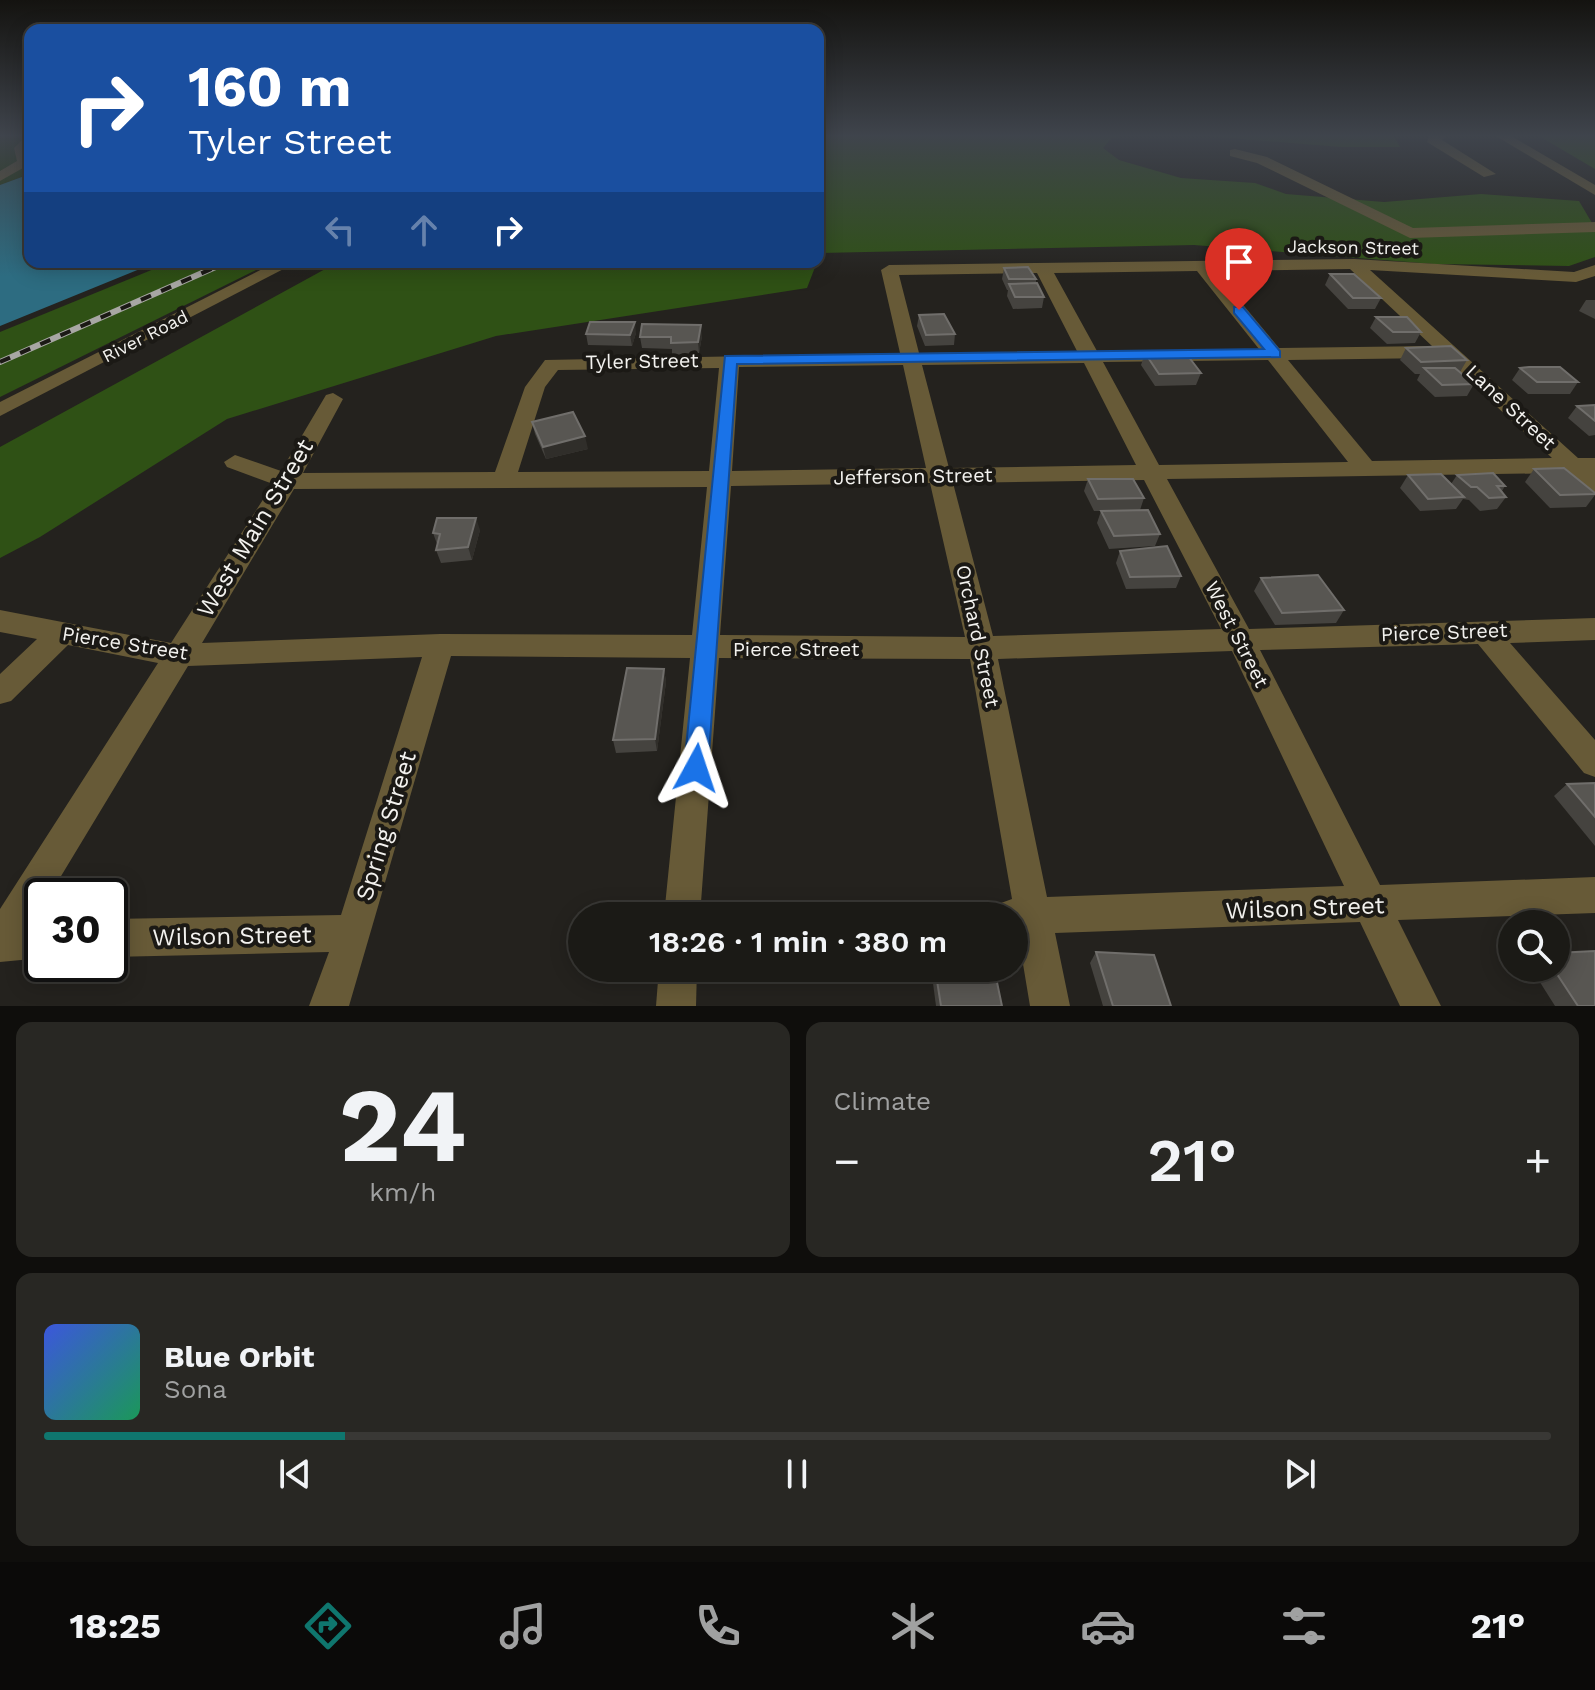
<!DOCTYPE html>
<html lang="en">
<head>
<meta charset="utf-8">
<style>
  :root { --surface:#1b1a16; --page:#282723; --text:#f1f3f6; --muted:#a0a1a1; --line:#393835; --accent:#0f766e }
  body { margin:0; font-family:"Work Sans",sans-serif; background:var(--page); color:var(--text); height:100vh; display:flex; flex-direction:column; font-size:30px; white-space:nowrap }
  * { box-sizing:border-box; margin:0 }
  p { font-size:26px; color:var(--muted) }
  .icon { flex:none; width:44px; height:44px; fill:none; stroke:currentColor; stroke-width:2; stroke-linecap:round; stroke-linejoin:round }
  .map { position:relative; height:1006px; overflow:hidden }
  .drawer { display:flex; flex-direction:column; gap:16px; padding:16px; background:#0f0e0c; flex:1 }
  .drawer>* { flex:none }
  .top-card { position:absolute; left:24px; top:24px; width:800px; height:244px; border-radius:16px; box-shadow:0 4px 20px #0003,0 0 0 2px var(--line); background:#1a4fa0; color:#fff; overflow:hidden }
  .buttons { position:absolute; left:1498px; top:910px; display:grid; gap:16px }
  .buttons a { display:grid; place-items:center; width:72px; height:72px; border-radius:50%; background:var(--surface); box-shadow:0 4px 20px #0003,0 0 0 2px var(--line); font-size:40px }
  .speed { position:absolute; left:24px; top:878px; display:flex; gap:16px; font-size:40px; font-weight:700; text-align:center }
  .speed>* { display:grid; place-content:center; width:104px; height:104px; border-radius:50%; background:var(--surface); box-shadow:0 4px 20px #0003,0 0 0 2px var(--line); line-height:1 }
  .speed .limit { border:4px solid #111; border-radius:12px; background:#fff; color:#111 }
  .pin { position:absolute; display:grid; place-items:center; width:68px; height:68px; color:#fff; margin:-82px -34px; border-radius:50% 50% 50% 0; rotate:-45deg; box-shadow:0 0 8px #0007 }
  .pin .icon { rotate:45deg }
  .me { position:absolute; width:88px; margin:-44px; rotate:5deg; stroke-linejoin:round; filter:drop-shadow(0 0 6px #0008) }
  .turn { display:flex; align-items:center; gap:28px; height:168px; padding:0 32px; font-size:36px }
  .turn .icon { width:104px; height:104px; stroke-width:2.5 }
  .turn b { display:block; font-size:56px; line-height:68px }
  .lanes { display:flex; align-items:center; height:76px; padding:0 32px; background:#0003; justify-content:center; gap:40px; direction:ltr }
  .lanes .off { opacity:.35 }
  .big { font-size:60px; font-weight:600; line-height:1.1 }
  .drawer .widget { flex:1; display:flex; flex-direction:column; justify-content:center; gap:12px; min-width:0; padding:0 28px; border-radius:16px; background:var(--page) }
  .drawer .dial { align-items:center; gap:0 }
  .dial b { font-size:104px; line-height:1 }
  .song { display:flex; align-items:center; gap:24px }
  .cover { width:96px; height:96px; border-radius:12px; background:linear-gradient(135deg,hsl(230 70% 55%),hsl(150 70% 35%)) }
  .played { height:8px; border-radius:4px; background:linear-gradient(90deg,var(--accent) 20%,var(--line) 20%) }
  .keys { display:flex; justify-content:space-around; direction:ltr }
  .heat { display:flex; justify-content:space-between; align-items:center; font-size:44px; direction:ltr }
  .drawer .tiles { flex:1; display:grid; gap:16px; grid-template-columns:1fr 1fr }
  .widget:last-child { grid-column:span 2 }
  .trip { position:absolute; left:568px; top:902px; width:460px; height:80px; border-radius:40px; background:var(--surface); box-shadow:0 4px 20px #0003,0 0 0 2px var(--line); font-weight:600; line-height:80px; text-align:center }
  .tabs { display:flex; height:128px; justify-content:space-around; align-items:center; background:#0b0a09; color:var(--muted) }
  .tabs .icon { width:56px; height:56px }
  .tabs .selected { color:var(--accent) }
  .tabs b { font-size:36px; color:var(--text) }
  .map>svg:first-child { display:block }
  .green { fill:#203c0b }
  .forest { fill:#2f5115 }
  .water { fill:#2d6c81 }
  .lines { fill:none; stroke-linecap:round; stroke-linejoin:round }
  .minor { fill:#675a37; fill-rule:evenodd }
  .rail-casing { stroke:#a8a7a4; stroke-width:6 }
  .rail { stroke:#1b1915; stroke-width:4; stroke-dasharray:11; stroke-linecap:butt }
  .wall { fill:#45433f }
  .shaded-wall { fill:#302e2a }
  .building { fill:#585652; stroke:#706e6b; stroke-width:2 }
  .route { fill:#1a73e8; stroke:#114b97; stroke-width:2 }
  .labels { text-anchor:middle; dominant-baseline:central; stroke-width:8; stroke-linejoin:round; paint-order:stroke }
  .far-street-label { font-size:18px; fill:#f3f2ef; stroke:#1b1915 }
  .street-label { font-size:20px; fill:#f3f2ef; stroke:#1b1915 }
  .near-street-label { font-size:24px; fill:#f3f2ef; stroke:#1b1915 }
</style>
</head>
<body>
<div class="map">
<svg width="1595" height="1006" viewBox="0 0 1595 1006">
  <rect width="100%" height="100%" fill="#24221e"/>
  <path class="green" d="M0 136H30V174L0 185Z"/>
  <g class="forest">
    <path d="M818 136H1122L1111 139 1103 148 1119 160 1181 178 1255 183 1286 194 1384 202 1481 194 1579 201 1595 228V257L1569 266 1434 264 1194 245 820 253 818 258Z"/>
    <path d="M1206 136H1394L1400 147H1341Z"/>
    <path d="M1539 136H1595V169Z"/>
    <path d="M171 262H272L0 397V332Z"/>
    <path d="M338 262H817L807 288 496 336 227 419 40 537 0 558V447Z"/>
  </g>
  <path class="water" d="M30 174V262H157L0 326V185Z"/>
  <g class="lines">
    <g class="minor">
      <path d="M1429 136H1446L1442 140 1496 174 1484 177 1427 142Z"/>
      <path d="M1496 136H1511L1595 185V195Z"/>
      <path d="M21 141H30V164L0 181V171L17 161 14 148Z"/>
      <path d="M1235 149 1267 157 1413 228 1595 222V232L1410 238 1257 163 1230 156V150Z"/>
      <path d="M1354 259 1574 272 1595 265V276L1576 282 1370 270 1578 458H1595V494L1587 491 1567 473 1167 479 1249 629 1595 618V640L1510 643 1595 740V777L1584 773 1478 644 1260 650 1380 885 1595 877V913L1398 920 1441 1006H1400L1360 922 1055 933 1070 1006H1030L1018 934H1014V916H996L1001 903 1012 899 970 659 719 658 700 916H664L690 658 451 656 349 1006H309L329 952 110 957V919L341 915 422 657 188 666 49 896H42V908L35 921 42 920V958L0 962V909L158 663 68 645 11 701 0 704V674L37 639 0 632V610L171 643 273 484 227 467 224 462 235 455 281 471 326 395 333 393 343 399 303 473 495 472 525 387 545 360 900 353 881 270 889 265ZM1350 269 1432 346 1279 348 1215 271ZM1197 271 1259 349 1097 351 1054 273ZM1037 273 1077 351 919 353 899 275ZM1441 355 1552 458 1372 461 1288 360 1433 358ZM1268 360 1348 462 1159 465 1103 362ZM1084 363 1136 465 949 468 922 365ZM903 365 926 468 732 471 739 367ZM719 368 709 471 518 472 545 387 558 370ZM1144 480 1221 629 993 636 953 483ZM930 483 965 637 720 635 731 486ZM707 487 692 635 440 634 202 643 294 489ZM1232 651 1344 886 1047 897 998 659Z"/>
      <path d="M276 262H297L0 416V402Z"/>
      <path d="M659 968H697L696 1006H656Z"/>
    </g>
    <g class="rail-casing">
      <path id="rail" d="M0 362 227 262"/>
    </g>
    <use href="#rail" class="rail"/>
  </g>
  <g class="wall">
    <path d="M1004 268 1036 279V284L1044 297 1042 308 1013 309 1007 296 1008 290H1007L1002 279Z"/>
    <path d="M1330 274 1381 298 1375 309H1348L1325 285Z"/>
    <path d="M1586 300H1595V319L1579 311Z"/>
    <path d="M919 315 955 334 954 345 925 346 917 326Z"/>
    <path d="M1376 317 1421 332 1415 343 1387 344 1370 328Z"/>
    <path d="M636 333 632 346 588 345 586 334Z"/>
    <path d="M702 336 699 353 672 355V349L642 348 640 337Z"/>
    <path d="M1406 348 1467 360 1460 372 1474 384 1467 396 1435 397 1417 380 1420 374H1415L1400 360Z"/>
    <path d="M1145 353 1201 373 1196 385 1155 386 1141 365Z"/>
    <path d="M1520 368 1578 382 1570 394H1528L1512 380Z"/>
    <path d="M1595 405V435L1589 436 1568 418 1577 406Z"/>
    <path d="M532 422 588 449 546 459 535 434Z"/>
    <path d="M1534 469 1595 493V495L1586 507 1550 508 1525 482Z"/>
    <path d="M1408 475 1451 484 1457 475 1505 486 1502 491 1506 497 1497 509 1480 511 1469 500 1463 499 1456 509 1420 511 1400 488Z"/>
    <path d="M1088 479 1144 498 1140 510 1160 534 1155 546 1109 549 1097 523 1101 511H1094L1084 491Z"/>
    <path d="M480 530 472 560 441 563 436 550 437 544 433 533Z"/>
    <path d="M1120 551 1181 576 1176 588 1126 589 1116 563Z"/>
    <path d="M1261 578 1344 610 1336 623 1275 625 1254 591Z"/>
    <path d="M664 669 666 682 657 751 616 753 613 740Z"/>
    <path d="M1595 783V846L1554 796 1567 784Z"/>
    <path d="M1096 952 1171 1006H1103L1090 963Z"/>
    <path d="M931 968H994L1002 1006H936Z"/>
    <path d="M1531 968H1556L1595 1006H1555Z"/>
  </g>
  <g class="shaded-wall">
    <path d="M635 322 636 333 632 346 630 335Z"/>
    <path d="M701 325 702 336 699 353 698 342Z"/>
    <path d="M585 436 588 449 546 459 543 447Z"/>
    <path d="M476 518 480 530 472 560 468 547Z"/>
    <path d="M664 669 666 682 657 751 655 739Z"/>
  </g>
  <g class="building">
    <path d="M1028 267 1036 279H1009L1004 268Z"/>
    <path d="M1330 274H1354L1381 298H1353Z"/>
    <path d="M1037 283 1044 297H1015L1009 284Z"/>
    <path d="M944 314 955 334 926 335 919 315Z"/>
    <path d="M1376 317H1407L1421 332H1393Z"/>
    <path d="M590 322H635L630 335 586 334Z"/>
    <path d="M642 324 701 325 698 342 671 343V337H640Z"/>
    <path d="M1451 346 1467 360 1421 362 1406 348Z"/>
    <path d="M1185 352 1201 373 1159 374 1145 353Z"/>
    <path d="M1529 367H1560L1578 382H1537L1520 368Z"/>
    <path d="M1424 368H1455L1474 384 1442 385Z"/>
    <path d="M1595 405V421L1577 406Z"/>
    <path d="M573 412 585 436 543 447 532 422Z"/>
    <path d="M1564 468 1595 493V494L1560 495 1534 469Z"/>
    <path d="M1493 473 1505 486H1497L1506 497 1489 498 1477 487H1471L1457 475Z"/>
    <path d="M1441 474 1464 497 1428 499 1408 475Z"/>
    <path d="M1088 479H1133L1144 498 1098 499Z"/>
    <path d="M1148 510 1160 534 1114 536 1101 511Z"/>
    <path d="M437 518H476L468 547 436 550 440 534 433 533Z"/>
    <path d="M1167 546 1181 576 1130 577 1120 551Z"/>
    <path d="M1318 575 1344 610 1282 613 1261 578Z"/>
    <path d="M627 668 664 669 655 739 613 740Z"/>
    <path d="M1595 783V817L1567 784Z"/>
    <path d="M1595 951V1006H1578L1553 968H1556V953Z"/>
    <path d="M1096 952 1154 955 1171 1006H1113Z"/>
    <path d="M935 968H994L1002 1006H941Z"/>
  </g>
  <linearGradient id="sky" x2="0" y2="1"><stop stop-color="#141310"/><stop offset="0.49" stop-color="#3f444c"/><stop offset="1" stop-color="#3f444c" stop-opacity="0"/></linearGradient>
  <rect width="1595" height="277" fill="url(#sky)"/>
  <path class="route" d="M1234 307H1243L1280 351V357L737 364 708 768 705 776 696 779 687 776 684 768 725 356 1264 349 1234 313Z"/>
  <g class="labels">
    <g class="far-street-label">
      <text transform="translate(1353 247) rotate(1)">Jackson Street</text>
      <text transform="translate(145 336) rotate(-27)">River Road</text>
    </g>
    <g class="street-label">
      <text transform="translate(642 361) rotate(-1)">Tyler Street</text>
      <text transform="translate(1511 407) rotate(43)">Lane Street</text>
      <text transform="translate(913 476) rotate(-1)">Jefferson Street</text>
      <text transform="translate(1444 632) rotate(-2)">Pierce Street</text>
      <text transform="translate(1237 634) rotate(63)">West Street</text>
      <text transform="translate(978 636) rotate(78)">Orchard Street</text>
      <text transform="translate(125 643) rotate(9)">Pierce Street</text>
      <text x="796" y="649">Pierce Street</text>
    </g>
    <g class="near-street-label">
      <text transform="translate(255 528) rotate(-59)">West Main Street</text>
      <text transform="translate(386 826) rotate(-73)">Spring Street</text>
      <text transform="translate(1305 908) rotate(-2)">Wilson Street</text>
      <text transform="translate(232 936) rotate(-1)">Wilson Street</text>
    </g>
  </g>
</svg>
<div class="buttons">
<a><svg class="icon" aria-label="search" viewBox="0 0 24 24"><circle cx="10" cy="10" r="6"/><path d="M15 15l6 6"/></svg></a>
</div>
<div class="speed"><div class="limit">30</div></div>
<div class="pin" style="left:1239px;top:310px;background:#d93025"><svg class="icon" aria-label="arrive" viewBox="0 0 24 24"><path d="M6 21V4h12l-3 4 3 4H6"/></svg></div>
<svg class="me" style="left:696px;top:768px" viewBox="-20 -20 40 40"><path d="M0-17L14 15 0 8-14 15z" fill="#1a73e8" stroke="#fff" stroke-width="4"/></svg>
<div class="trip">18:26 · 1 min · 380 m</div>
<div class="top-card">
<div class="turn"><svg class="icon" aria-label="right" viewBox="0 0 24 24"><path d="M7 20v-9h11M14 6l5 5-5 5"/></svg><div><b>160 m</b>Tyler Street</div></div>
<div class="lanes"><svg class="icon off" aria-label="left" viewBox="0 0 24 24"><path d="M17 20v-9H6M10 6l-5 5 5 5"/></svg><svg class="icon off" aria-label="ahead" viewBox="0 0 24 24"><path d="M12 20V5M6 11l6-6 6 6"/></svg><svg class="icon" aria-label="right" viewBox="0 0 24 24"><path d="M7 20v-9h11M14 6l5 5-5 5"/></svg></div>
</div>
</div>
<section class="drawer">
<div class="tiles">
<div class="widget dial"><b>24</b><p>km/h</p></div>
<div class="widget"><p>Climate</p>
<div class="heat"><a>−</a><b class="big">21°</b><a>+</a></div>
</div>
<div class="widget">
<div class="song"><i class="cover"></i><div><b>Blue Orbit</b><p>Sona</p></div></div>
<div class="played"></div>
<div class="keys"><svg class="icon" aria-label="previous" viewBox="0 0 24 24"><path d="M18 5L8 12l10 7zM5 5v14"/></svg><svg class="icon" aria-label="pause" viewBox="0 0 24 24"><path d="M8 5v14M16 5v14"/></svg><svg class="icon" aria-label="next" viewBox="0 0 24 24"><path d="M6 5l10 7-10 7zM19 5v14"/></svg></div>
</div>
</div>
</section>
<nav class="tabs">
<b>18:25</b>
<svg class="icon selected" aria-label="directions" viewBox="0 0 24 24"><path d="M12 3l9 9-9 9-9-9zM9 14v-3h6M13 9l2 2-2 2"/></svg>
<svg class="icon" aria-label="music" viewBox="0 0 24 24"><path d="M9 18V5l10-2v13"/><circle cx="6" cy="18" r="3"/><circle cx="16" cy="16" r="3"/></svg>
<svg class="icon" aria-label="phone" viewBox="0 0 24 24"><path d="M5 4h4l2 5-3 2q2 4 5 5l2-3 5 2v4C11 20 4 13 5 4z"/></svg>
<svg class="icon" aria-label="climate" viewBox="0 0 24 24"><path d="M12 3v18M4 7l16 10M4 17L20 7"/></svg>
<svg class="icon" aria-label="car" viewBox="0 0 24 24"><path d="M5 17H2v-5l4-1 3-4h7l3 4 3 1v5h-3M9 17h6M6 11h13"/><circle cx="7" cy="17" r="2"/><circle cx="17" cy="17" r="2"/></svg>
<svg class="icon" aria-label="filters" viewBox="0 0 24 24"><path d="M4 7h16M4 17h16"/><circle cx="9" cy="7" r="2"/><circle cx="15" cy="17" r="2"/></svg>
<b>21°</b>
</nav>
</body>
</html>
